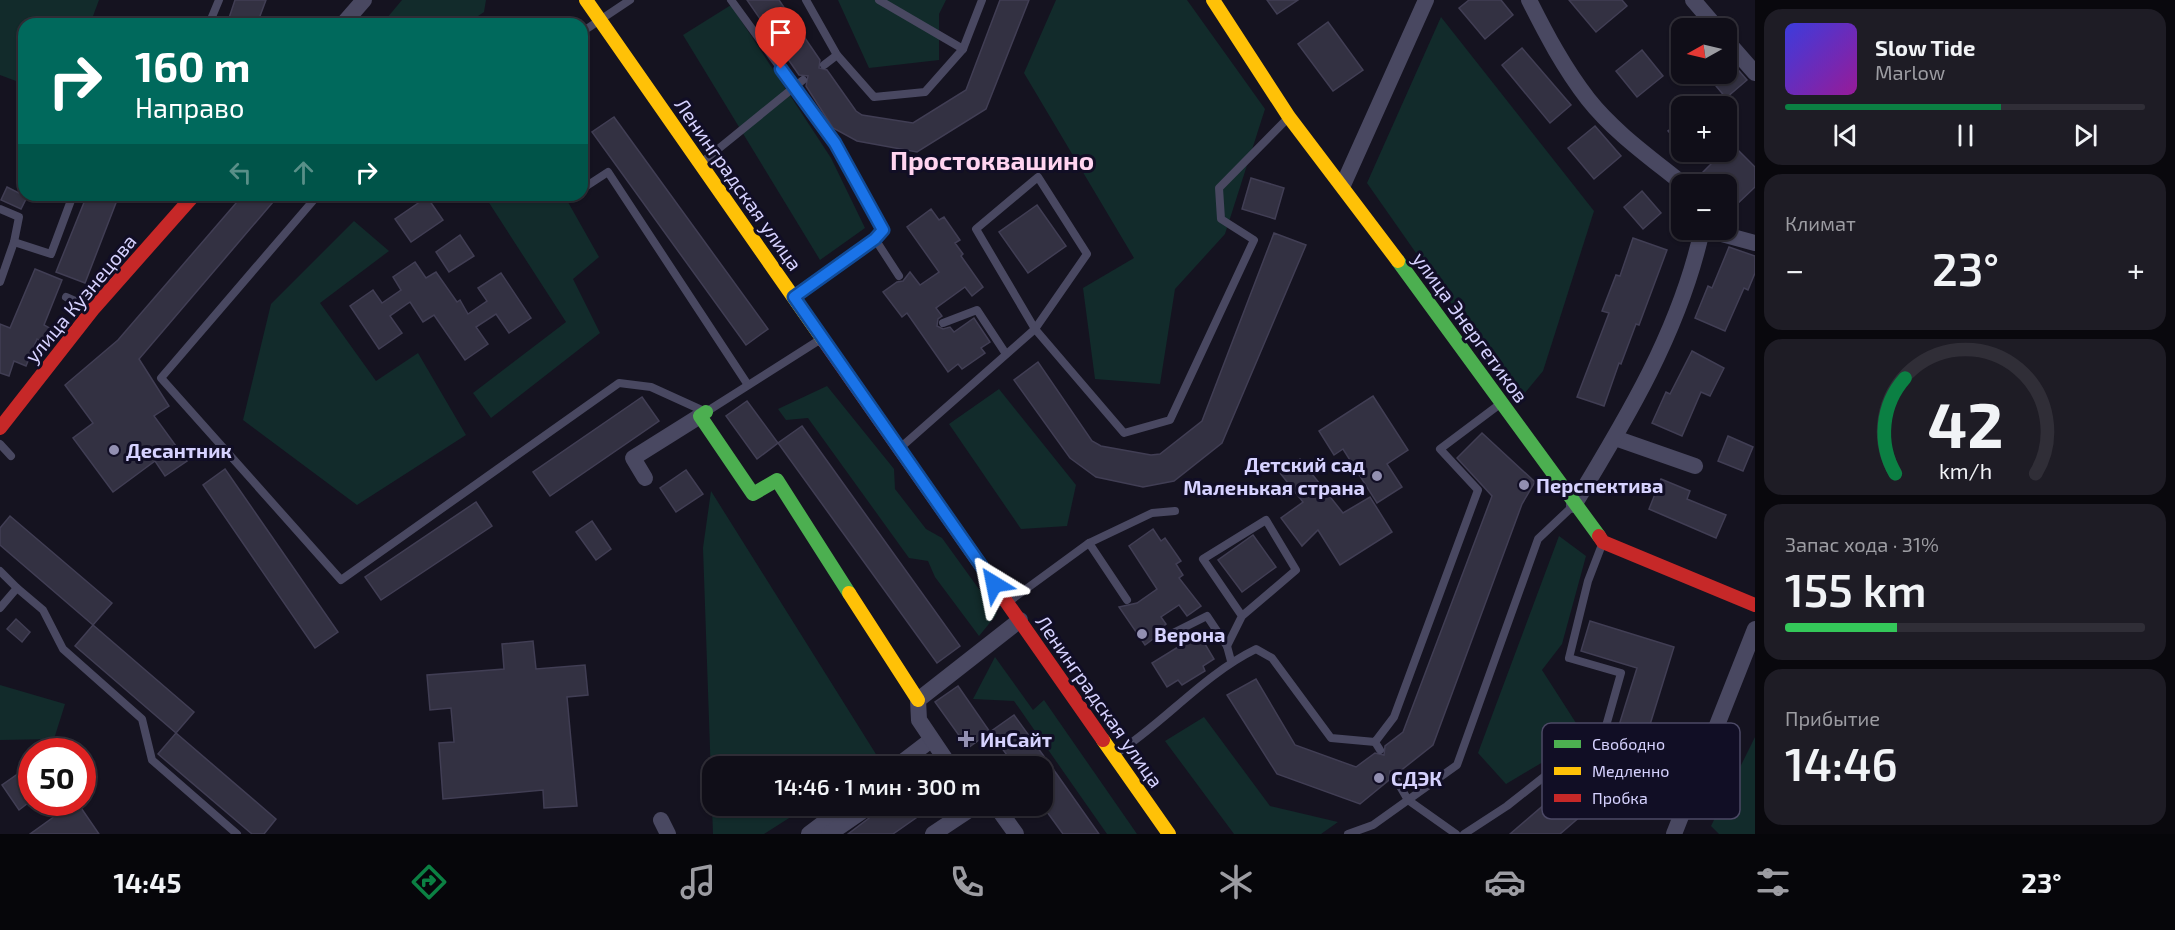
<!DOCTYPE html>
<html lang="ru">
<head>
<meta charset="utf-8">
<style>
  :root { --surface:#100e18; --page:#1e1c25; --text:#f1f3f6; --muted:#9c9ca2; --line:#302e37; --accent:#0b8043 }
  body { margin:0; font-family:"Exo 2",sans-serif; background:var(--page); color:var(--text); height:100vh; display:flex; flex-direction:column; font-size:22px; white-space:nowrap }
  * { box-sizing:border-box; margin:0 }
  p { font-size:20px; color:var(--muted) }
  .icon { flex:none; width:33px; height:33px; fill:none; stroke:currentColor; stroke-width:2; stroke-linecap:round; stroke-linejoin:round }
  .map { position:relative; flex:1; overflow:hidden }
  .side { display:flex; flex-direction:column; gap:9px; padding:9px; background:#09080d; width:420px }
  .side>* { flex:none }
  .top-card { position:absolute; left:18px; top:18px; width:570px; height:183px; border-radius:18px; box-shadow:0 2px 4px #0004,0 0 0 2px var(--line); background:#00695c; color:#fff; overflow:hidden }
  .needle { width:39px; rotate:262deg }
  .buttons { position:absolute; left:1671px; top:18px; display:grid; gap:12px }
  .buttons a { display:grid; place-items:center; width:66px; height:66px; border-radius:12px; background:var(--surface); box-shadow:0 2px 4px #0004,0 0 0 2px var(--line); font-size:30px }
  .speed { position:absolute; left:18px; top:738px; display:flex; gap:12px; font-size:30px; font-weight:700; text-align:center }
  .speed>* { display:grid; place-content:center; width:78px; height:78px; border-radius:50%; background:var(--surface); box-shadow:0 2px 4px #0004,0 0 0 2px var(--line); line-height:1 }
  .speed .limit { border:9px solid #d22; background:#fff; color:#111 }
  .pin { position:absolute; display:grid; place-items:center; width:51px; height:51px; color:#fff; margin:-62px -26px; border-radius:50% 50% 50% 0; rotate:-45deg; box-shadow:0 0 6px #0007 }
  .pin .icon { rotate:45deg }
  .me { position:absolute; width:66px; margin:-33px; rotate:325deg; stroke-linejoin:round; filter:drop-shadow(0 0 4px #0008) }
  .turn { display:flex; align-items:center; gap:21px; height:126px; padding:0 18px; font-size:27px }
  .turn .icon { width:78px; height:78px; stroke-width:2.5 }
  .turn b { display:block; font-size:42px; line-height:51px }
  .lanes { display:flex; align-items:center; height:57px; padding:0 18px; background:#0003; justify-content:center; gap:30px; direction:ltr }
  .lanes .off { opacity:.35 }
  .big { font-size:45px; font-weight:600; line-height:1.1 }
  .side .widget { flex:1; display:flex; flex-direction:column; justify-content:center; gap:9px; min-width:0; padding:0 21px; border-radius:18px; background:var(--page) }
  .side .dial { align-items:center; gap:0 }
  .dial svg { height:156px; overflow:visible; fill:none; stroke:var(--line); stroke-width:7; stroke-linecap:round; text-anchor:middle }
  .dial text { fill:var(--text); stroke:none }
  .song { display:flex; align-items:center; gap:18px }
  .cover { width:72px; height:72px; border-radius:9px; background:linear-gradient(135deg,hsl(240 70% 55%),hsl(300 70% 35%)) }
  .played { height:6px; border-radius:3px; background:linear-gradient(90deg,var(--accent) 60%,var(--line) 60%) }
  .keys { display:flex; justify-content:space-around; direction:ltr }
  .heat { display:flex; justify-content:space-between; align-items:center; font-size:33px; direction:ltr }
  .charge { height:9px; border-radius:4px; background:linear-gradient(90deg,#34c759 31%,var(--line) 0) }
  .trip { position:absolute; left:702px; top:756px; width:351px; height:60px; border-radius:18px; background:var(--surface); box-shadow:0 2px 4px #0004,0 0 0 2px var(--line); font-weight:600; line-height:60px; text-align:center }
  .dock { display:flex; height:96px; justify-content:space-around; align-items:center; background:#06060a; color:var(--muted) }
  .dock .icon { width:42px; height:42px }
  .dock .active { color:var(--accent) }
  .dock b { font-size:27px; color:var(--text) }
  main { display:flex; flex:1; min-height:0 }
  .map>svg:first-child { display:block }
  .green { fill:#122b2b }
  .building { fill:#333142; stroke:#413e54; stroke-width:1.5 }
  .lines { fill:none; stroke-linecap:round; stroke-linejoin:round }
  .lane { stroke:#494861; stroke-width:8 }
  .street { stroke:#494861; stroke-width:16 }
  .fast { stroke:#4caf50; stroke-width:14 }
  .slow { stroke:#ffc107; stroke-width:14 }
  .jam { stroke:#c62828; stroke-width:14 }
  .route-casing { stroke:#114b97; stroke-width:15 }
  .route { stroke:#1a73e8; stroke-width:10 }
  .poi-dot { fill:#928fb1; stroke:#110e25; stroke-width:2 }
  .labels { text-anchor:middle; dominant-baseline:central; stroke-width:6; stroke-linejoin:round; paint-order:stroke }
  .street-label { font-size:20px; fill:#d6d2ff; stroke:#110e25 }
  .poi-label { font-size:20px; font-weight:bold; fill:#d6d2ff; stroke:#110e25; text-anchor:start }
  .district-label { font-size:26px; font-weight:bold; fill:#ffd4f0; stroke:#110e25 }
  .key { fill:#110e25; stroke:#4c4966; stroke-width:1.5 }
  .key-label { font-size:16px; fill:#d6d2ff }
</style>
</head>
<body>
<main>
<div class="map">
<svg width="1755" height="834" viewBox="0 0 1755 834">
  <rect width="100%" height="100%" fill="#151320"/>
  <g class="green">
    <path d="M0 0H99L90 24H24V84L0 75Z"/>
    <path d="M402 0H486L484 12 466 24H382Z"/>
    <path d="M838 0H946L939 14V60L869 68Z"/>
    <path d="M1056 0H1187L1265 109 1225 234 1175 289 1160 384 1095 379 1083 288 1134 258 1024 73Z"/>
    <path d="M731 5 831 158 865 228 820 260 683 35Z"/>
    <path d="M1441 17 1594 211 1543 371 1519 400 1367 183Z"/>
    <path d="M484 195H564L599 257 573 279 600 333 491 418 473 393 566 322Z"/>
    <path d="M354 221 389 251 320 303 376 381 418 353 466 435 357 505 243 420 271 304Z"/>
    <path d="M827 386 894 469 895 489 926 529 942 538 997 614 979 636 935 577 928 561 909 558 808 418 786 420 778 409Z"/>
    <path d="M999 389 1076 485 1067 526 1021 529 949 424Z"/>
    <path d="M711 491 879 759 867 766H712V806H808L764 834H713L703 548Z"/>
    <path d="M1559 536 1586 556 1562 644 1542 670 1585 737 1506 784 1478 753Z"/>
    <path d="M995 657 1033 710 1044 700 1137 834H1107L1014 701 973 699Z"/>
    <path d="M0 685 65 704 54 739 0 740Z"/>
    <path d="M1204 717 1270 806 1338 822 1321 834H1234L1165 741Z"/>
    <path d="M1755 737V834H1719L1711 826Z"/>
  </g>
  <g class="building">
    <path d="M235 0H266L257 24H227Z"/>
    <path d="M747 0H779L820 60 819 68 827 70 856 111 862 115 913 123 966 90 1000 0H1029L986 109 917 152 857 141 833 128 806 86 808 76 799 75Z"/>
    <path d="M1267 0H1298L1277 14Z"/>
    <path d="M1469 0H1501L1513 15 1485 39 1459 8Z"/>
    <path d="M1569 0H1622L1627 6 1596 32Z"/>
    <path d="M1328 22 1363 70 1333 91 1298 44Z"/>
    <path d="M1522 48 1571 105 1550 123 1502 65Z"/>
    <path d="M1642 50 1663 76 1637 97 1616 71Z"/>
    <path d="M1726 56 1747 80 1726 98 1706 74H1726Z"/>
    <path d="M614 117 768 329 746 345 592 132Z"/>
    <path d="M1682 121V147L1668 131Z"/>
    <path d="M1595 126 1621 156 1594 179 1568 148Z"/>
    <path d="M1731 143 1755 167V187L1735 206 1726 198V184H1713L1702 173 1723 152H1726Z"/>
    <path d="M1251 178 1284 188 1275 219 1242 209Z"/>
    <path d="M7 187 27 197 21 209 1 200Z"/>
    <path d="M1642 191 1661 213 1643 229 1624 207Z"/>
    <path d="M87 195H119L85 283 56 272Z"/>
    <path d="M243 195H279L139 359 169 406 154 416 187 461 165 476 155 461 113 492 73 438 93 423 65 385 118 340Z"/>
    <path d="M427 197 443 220 411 242 395 219Z"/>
    <path d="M1037 205 1066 246 1028 273 999 232Z"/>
    <path d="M931 209 939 220 944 217 960 240 955 243 963 254 961 256 983 287 972 296 965 287 936 308 942 316 938 319 937 326 943 329 950 327 954 332 974 318 990 342 981 348 985 353 962 369 958 364 948 372 907 313 902 317 883 292 897 282 903 281 910 272 920 285 939 272 907 227Z"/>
    <path d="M1274 233 1306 245 1222 443 1174 481 1143 487 1096 477 1070 458 1014 380 1038 362 1092 441 1101 446 1151 455 1160 454 1202 421Z"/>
    <path d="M460 235 474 256 449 272 436 252Z"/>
    <path d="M1633 238 1667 250 1639 325 1636 324 1621 364 1619 363 1604 406 1577 397 1609 313 1602 311 1616 275 1620 276Z"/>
    <path d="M1729 247 1755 256V273L1748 290 1744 288 1725 331 1695 318 1708 286 1712 288Z"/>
    <path d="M415 262 426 278 436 272 457 302 460 300 468 314 487 301 478 288 501 273 531 318 509 333 496 314 476 327 488 344 465 360 434 315 423 322 410 302 390 316 402 333 379 349 350 306 373 290 382 303 401 290 393 277Z"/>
    <path d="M35 269 62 280 44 325 53 330 46 344 37 339 26 366 14 361 9 376 0 373V324L10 328Z"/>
    <path d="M1692 351 1724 368 1710 396 1701 392 1682 436 1652 423 1666 392 1670 394Z"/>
    <path d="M1373 396 1408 450 1387 464 1402 487 1377 503 1343 449 1334 455 1319 431Z"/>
    <path d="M642 397 659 421 550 496 533 472Z"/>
    <path d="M747 401 778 443 757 459 726 416Z"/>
    <path d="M802 426 960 646 937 663 778 443Z"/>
    <path d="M1482 433 1535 482 1522 504 1433 745 1399 772 1390 771 1389 780 1360 804 1277 774 1227 695 1256 679 1295 745 1356 767 1375 753 1384 755 1385 746 1403 732 1492 496 1457 458Z"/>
    <path d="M1728 436 1753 447 1743 471 1718 461Z"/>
    <path d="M1300 459 1343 513 1370 497 1392 532 1340 565 1318 530 1302 546 1281 518 1303 502 1280 473Z"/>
    <path d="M225 469 338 632 315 648 203 485Z"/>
    <path d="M686 470 703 494 676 512 660 488Z"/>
    <path d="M1661 479 1690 491 1687 499 1726 515 1716 538 1649 509Z"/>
    <path d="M476 502 492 526 381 600 365 577Z"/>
    <path d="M10 516 112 603 93 625 0 545V528Z"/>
    <path d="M592 521 611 549 596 560 576 532Z"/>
    <path d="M1153 529 1161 541 1165 538 1181 561 1176 564 1183 575 1179 578 1201 606 1187 616 1179 605 1161 617 1166 624 1155 633 1157 636 1145 645 1119 607 1137 603 1157 589 1129 546Z"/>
    <path d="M1253 535 1276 567 1242 592 1218 560Z"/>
    <path d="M16 619 30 632 22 642 7 629Z"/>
    <path d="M1590 621 1674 647 1644 744 1616 735 1637 668 1581 651Z"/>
    <path d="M93 625 194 712 176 733 75 646Z"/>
    <path d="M1199 634 1214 659 1203 666 1205 671 1182 685 1178 680 1167 687 1152 663Z"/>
    <path d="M533 641 536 669 585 665 588 695 567 697 577 806 544 808 543 790 443 799 439 743 454 742 451 708 430 710 427 675 504 669 502 644Z"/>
    <path d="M958 686 990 732 968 748 935 702Z"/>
    <path d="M1014 715 1051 766 1099 834H1063L1042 805V766H1015L990 732Z"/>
    <path d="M176 733 276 819 264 834H252L158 754Z"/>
    <path d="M1611 747 1633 771 1560 834H1510Z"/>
    <path d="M22 771 32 784V800L19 810 2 785Z"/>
    <path d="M77 802 99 834H30L55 816Z"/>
    <path d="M885 806H933L893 834H848Z"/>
  </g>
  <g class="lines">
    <g class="lane">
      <path d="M731 0 835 143 883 230 875 239"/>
      <path d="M806 0 837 55 874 97 925 92 963 49 982 0"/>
      <path d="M879 0 963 49"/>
      <path d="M209 24 219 0"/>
      <path d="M582 32 630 0"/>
      <path d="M824 65 837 55"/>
      <path d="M701 163 803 80"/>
      <path d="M582 183 585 187 608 172 748 385"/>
      <path d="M318 195 161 378 341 580 619 383 651 387 706 412 821 339"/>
      <path d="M0 209 19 217 14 242 0 282"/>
      <path d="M14 242 51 254 73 195"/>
      <path d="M796 296 875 239 899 276"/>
      <path d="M66 297 91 308"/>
      <path d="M943 323 977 310 1006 354"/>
      <path d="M0 444 11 456"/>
      <path d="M900 448 1035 329 1087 254 1038 177 976 229 1035 329 1124 433 1170 420 1254 240 1221 219 1219 188 1289 117"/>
      <path d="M1089 543 1152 513 1175 511"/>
      <path d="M0 571 17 588 0 608"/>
      <path d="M17 588 43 610 63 649 142 719 152 760 237 834"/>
      <path d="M1007 603 1089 543 1127 600"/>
      <path d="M1165 637 1207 616 1227 646 1231 661"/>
      <path d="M1227 646 1242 616 1296 570 1266 520 1203 559 1242 616"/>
      <path d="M1375 742 1380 750"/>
      <path d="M1114 755C1164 723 1203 675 1256 649L1272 658 1331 738 1375 742 1394 717 1478 490 1440 449 1500 404"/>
      <path d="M1394 776 1408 800 1456 834"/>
      <path d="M1348 834 1373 825 1457 765 1538 539 1574 505"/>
      <path d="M1464 834 1507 806 1593 738 1604 733 1621 673 1569 658 1588 581 1603 542"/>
    </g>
    <g class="street">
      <path d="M1529 0C1546 34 1564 68 1588 99 1614 132 1651 158 1683 184"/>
      <path d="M1693 0 1717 28"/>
      <path d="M343 24 364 0"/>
      <path d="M1726 40 1755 73"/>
      <path d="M1343 185 1426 0"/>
      <path d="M1707 230 1755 243"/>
      <path d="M1615 438 1695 466"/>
      <path d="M645 478 633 458 700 416"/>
      <path d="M1574 505C1627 418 1680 330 1702 230"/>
      <path d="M897 766 931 740"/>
      <path d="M950 766 919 720 918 700 1020 620"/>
      <path d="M996 806 1016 834"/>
      <path d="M661 820 668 834"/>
      <path d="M809 834 846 806"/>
      <path d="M829 834 870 806"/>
      <path d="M933 834 975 806"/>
      <path d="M1674 834 1755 629"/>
    </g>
    <g class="fast">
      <path d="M1398 261 1599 536"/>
      <path d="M706 412 700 416 753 494 777 480 849 593"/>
    </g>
    <g class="slow">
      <path d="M586 0 824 341"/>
      <path d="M1213 0 1289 117 1398 261"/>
      <path d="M849 593 918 700"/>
      <path d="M1103 740 1169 834"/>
    </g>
    <g class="jam">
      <path d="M824 341 1103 740"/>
      <path d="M0 428 94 308 194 195"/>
      <path d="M1599 536 1603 542 1755 605"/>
    </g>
  </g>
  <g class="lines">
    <g class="route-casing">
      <path id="route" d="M781 69 835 143 883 230 875 239 794 297 994 584"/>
    </g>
    <use href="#route" class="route"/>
  </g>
  <g class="poi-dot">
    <circle cx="114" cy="450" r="6"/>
    <circle cx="1377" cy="476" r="6"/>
    <circle cx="1524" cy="485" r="6"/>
    <circle cx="1142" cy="634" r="6"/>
    <path d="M963 730h6v6h6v6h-6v6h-6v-6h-6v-6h6z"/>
    <circle cx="1379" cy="778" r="6"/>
  </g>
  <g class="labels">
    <g class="street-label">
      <text transform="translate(739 184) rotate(55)">Ленинградская улица</text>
      <text transform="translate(80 298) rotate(-50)">улица Кузнецова</text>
      <text transform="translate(1471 327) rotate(54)">улица Энергетиков</text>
      <text transform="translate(1100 701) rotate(55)">Ленинградская улица</text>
    </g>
    <g class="poi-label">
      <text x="126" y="450">Десантник</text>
      <text x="1365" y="464" text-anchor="end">Детский сад<tspan x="1365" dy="23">Маленькая страна</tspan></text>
      <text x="1536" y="485">Перспектива</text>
      <text x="1154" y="634">Верона</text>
      <text x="980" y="739">ИнСайт</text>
      <text x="1391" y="778">СДЭК</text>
    </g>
    <g class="district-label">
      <text x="992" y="159">Простоквашино</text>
    </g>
  </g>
  <rect x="1542" y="723" width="198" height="96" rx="9" class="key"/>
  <rect x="1554" y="740" width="27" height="8" fill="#4caf50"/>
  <rect x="1554" y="767" width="27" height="8" fill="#ffc107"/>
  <rect x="1554" y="794" width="27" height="8" fill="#c62828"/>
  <g class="key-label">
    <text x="1592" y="750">Свободно</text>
    <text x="1592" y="777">Медленно</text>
    <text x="1592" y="804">Пробка</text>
  </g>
</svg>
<div class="buttons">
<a><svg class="needle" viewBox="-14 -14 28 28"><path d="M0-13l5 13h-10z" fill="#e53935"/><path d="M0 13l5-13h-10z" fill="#9c9ca2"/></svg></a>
<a>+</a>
<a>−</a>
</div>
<div class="speed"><div class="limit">50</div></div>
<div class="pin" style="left:781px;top:69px;background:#d93025"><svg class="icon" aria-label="arrive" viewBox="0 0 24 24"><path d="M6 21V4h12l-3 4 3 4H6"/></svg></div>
<svg class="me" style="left:994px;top:584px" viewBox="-20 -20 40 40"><path d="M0-17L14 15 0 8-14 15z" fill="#1a73e8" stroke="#fff" stroke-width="4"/></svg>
<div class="trip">14:46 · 1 мин · 300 m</div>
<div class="top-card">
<div class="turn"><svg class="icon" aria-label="right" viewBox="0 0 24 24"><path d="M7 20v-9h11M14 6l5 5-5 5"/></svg><div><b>160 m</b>Направо</div></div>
<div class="lanes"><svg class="icon off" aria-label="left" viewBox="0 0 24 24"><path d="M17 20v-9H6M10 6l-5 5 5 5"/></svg><svg class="icon off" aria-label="ahead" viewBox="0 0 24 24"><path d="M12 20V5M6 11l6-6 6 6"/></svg><svg class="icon" aria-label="right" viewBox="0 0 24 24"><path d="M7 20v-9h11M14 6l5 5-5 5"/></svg></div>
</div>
</div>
<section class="side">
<div class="widget">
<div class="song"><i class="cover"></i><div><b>Slow Tide</b><p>Marlow</p></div></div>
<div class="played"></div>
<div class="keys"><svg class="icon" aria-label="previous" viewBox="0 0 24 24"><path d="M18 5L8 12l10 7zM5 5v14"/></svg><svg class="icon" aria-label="pause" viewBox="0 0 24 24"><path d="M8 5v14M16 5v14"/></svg><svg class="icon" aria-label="next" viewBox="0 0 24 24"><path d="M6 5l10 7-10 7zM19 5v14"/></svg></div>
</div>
<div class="widget"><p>Климат</p>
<div class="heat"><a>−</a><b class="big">23°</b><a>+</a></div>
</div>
<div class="widget dial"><svg viewBox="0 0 100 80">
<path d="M14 69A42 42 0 1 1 86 69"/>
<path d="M14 69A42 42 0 0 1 19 20" stroke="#0b8043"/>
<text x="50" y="56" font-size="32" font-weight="700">42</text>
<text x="50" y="72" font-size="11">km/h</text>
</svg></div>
<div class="widget"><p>Запас хода · 31%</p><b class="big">155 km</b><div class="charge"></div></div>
<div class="widget"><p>Прибытие</p><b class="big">14:46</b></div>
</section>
</main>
<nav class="dock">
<b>14:45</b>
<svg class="icon active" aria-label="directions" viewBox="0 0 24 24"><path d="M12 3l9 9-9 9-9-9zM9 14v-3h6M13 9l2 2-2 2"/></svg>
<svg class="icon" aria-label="music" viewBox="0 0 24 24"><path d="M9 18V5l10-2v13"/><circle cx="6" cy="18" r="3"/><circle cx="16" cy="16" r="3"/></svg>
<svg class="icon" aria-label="phone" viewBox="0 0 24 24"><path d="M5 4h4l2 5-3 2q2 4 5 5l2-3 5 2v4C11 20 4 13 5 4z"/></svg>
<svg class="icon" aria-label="climate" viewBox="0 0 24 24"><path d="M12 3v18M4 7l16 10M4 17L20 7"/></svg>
<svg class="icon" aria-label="car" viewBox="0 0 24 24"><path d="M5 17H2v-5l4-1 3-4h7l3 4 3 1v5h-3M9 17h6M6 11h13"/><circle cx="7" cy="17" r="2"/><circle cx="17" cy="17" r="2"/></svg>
<svg class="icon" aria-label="filters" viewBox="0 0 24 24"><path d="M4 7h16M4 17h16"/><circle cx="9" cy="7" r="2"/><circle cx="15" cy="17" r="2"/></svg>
<b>23°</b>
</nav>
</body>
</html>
